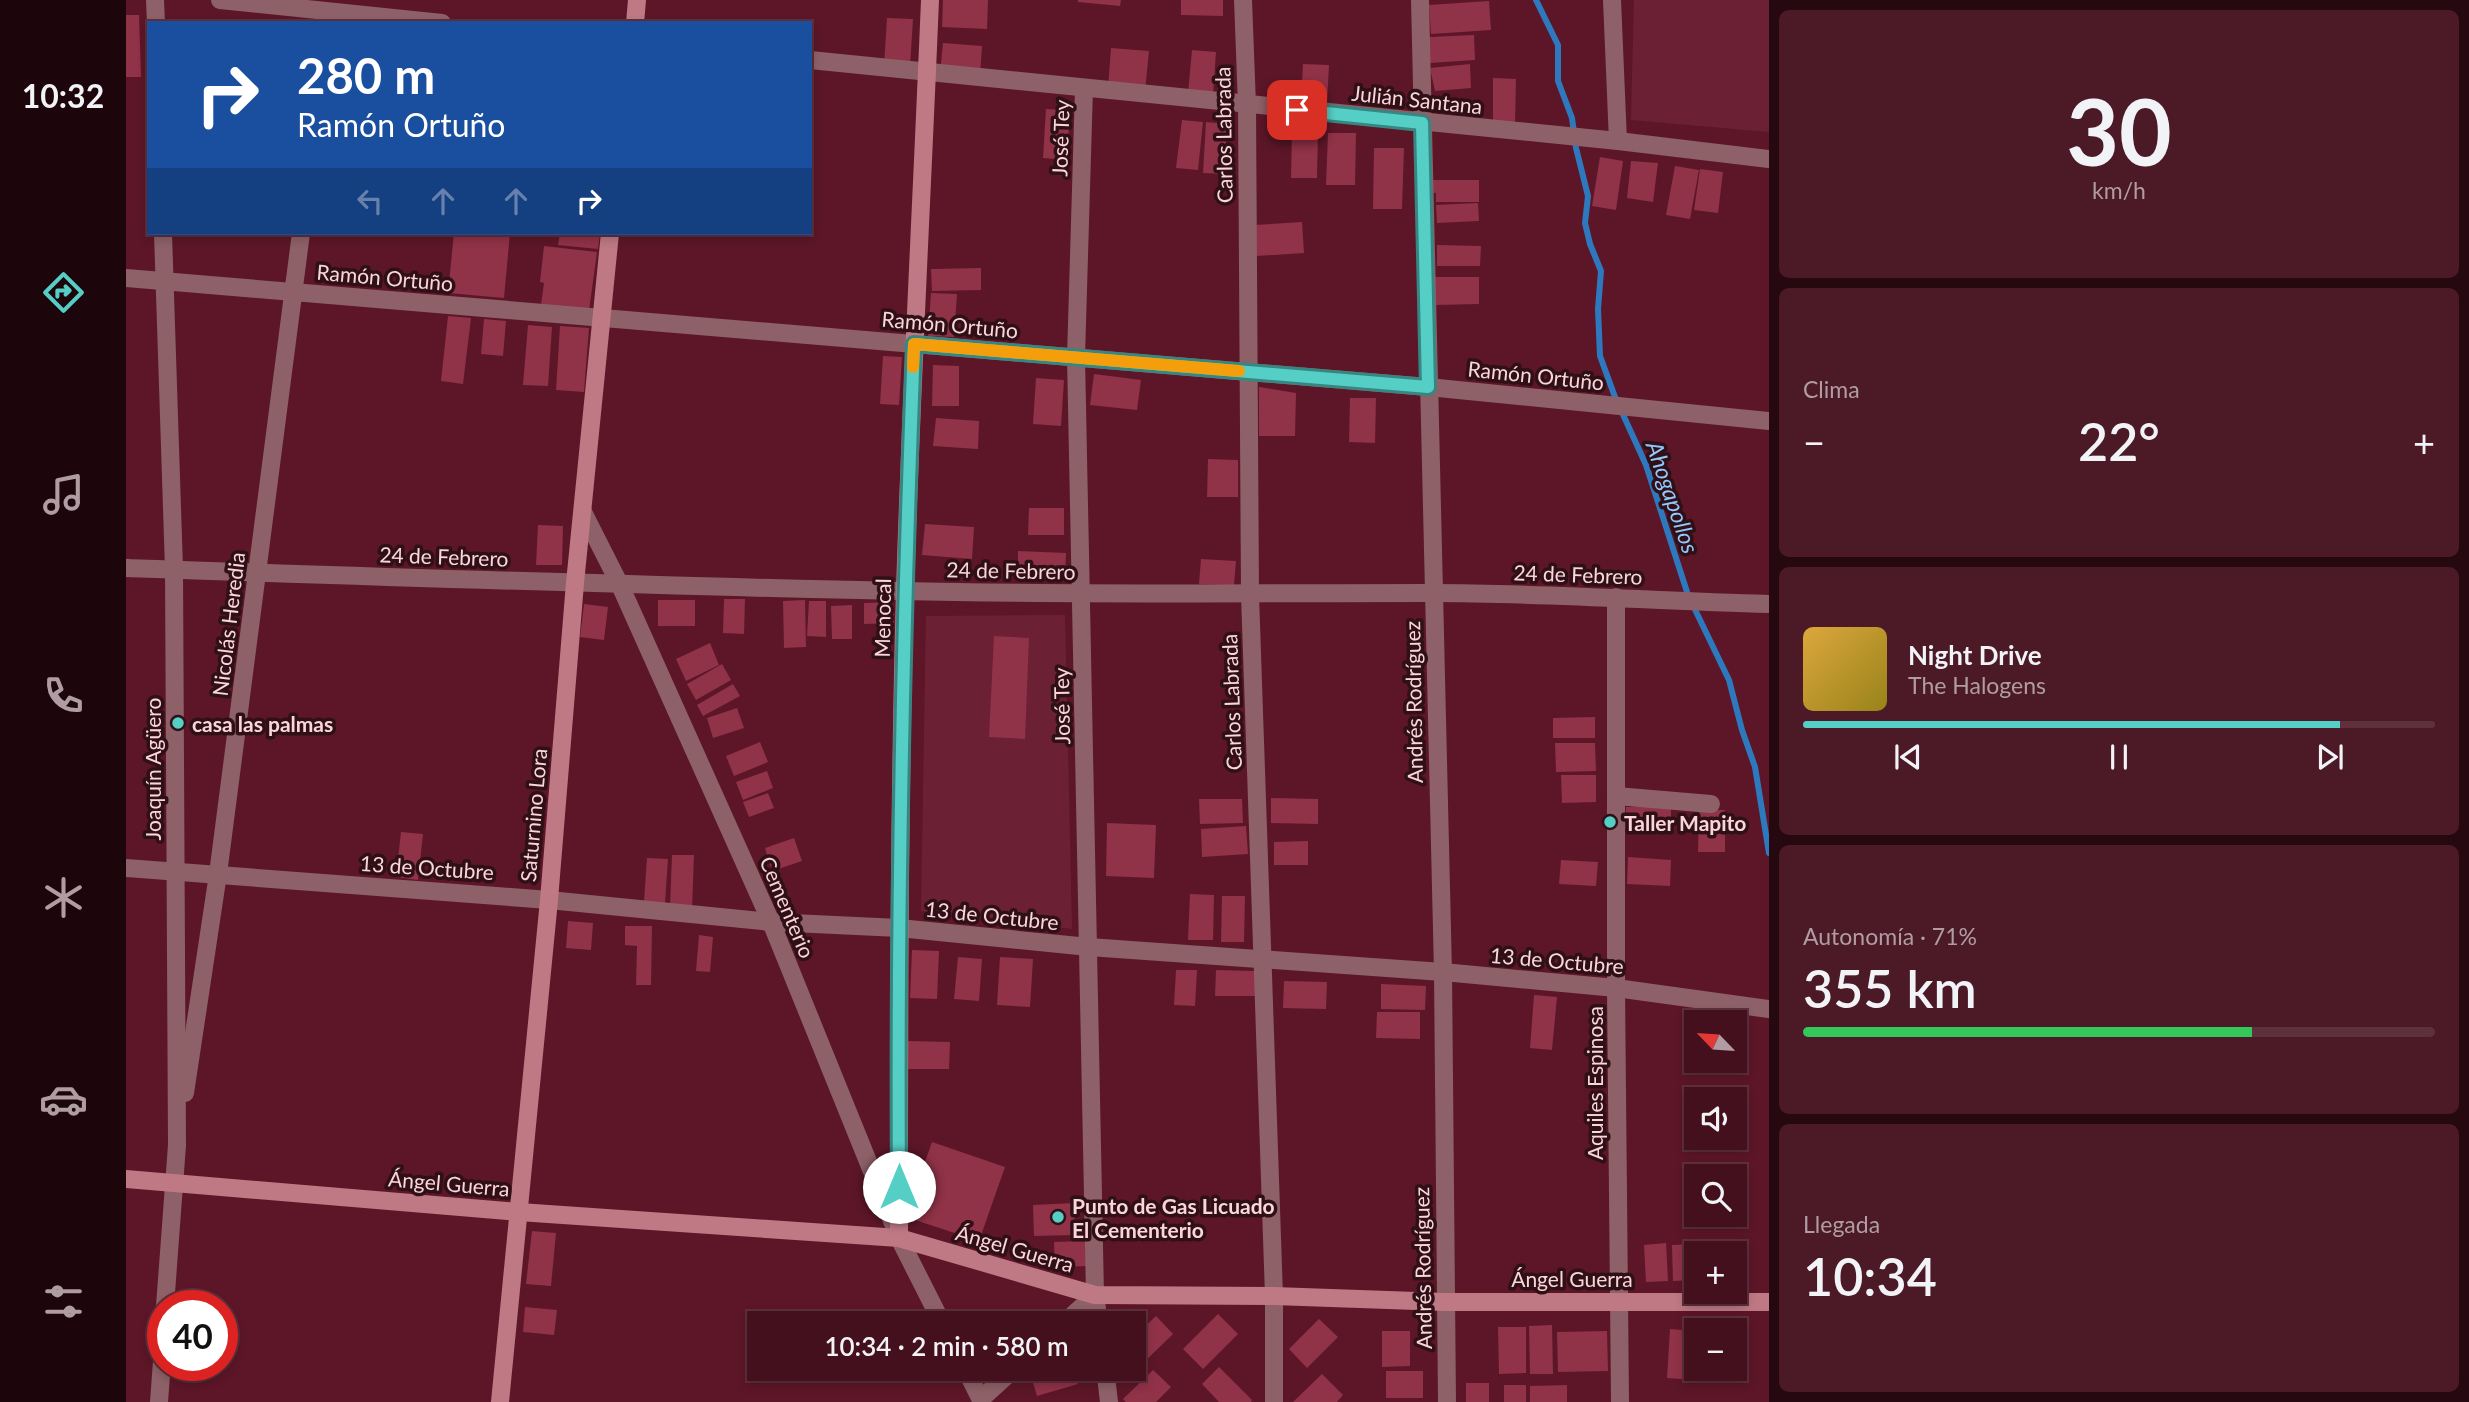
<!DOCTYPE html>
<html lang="es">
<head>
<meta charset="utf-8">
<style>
  :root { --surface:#45101e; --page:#4c1927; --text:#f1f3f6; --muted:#b09da4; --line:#5d303c; --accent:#55cec6 }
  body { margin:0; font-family:Lato,sans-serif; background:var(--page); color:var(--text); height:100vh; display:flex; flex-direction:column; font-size:26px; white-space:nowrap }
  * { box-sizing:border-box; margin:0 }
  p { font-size:23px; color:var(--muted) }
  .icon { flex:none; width:38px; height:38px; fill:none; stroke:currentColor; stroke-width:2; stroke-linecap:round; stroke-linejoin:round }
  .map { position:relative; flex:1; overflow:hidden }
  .details { display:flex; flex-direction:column; gap:10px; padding:10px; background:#260910; width:700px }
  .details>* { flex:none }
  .top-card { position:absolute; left:21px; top:21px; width:665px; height:214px; border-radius:0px; box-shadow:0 4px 10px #0003,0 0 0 2px var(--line); background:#1a4fa0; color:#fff; overflow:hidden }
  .needle { width:46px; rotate:295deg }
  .tools { position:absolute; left:1558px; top:1010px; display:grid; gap:14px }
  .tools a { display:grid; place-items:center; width:63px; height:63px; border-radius:0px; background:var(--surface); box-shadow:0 4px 10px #0003,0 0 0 2px var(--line); font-size:35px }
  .speed { position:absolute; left:21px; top:1290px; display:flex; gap:14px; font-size:35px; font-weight:700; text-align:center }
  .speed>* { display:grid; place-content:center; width:91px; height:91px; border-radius:50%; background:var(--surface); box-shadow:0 4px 10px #0003,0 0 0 2px var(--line); line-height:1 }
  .speed .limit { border:10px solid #d22; background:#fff; color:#111 }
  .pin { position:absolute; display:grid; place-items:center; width:60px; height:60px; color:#fff; margin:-30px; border-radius:14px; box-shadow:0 4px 10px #0006 }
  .me { position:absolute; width:77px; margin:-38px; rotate:0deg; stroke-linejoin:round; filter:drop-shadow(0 0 5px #0008) }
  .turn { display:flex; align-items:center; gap:24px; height:147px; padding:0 35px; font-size:32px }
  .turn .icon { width:91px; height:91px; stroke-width:2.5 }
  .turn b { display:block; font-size:49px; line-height:60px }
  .lanes { display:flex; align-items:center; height:66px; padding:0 35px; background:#0003; justify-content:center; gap:35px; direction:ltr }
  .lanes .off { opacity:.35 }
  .big { font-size:52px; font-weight:600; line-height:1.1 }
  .details .widget { flex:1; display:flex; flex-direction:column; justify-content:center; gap:10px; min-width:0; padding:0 24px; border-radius:10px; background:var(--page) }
  .details .dial { align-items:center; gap:0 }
  .dial b { font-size:91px; line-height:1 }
  .song { display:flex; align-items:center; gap:21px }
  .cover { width:84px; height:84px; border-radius:10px; background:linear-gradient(135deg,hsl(40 70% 55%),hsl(50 70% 35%)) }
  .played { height:7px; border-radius:4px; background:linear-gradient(90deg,var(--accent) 85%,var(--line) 85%) }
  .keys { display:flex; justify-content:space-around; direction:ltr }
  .heat { display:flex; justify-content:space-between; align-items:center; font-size:38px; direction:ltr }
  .charge { height:10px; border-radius:5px; background:linear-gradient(90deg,#34c759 71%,var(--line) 0) }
  .trip { position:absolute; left:621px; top:1311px; width:399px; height:70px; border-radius:0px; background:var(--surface); box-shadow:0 4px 10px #0003,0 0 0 2px var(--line); font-weight:600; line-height:70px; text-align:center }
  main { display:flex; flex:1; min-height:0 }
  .tab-bar { display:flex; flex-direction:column; width:126px; justify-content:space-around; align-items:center; background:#1c060c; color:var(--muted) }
  .tab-bar .icon { width:49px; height:49px }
  .tab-bar .current { color:var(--accent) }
  .tab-bar b { font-size:32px; color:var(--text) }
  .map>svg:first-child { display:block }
  .built { fill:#6c2034 }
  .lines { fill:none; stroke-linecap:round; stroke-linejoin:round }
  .stream { stroke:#2e79bd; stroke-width:6 }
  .building { fill:#903248 }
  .street { stroke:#8d6167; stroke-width:18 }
  .secondary { stroke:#be7984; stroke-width:18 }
  .route-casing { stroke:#378681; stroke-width:18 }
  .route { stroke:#55cec6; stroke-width:12 }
  .slow { stroke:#f59e0b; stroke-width:12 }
  .poi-dot { fill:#55cec6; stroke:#2f1016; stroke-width:2.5 }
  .labels { text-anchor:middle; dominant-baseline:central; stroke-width:7; stroke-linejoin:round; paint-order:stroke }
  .street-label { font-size:21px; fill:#fad6db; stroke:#2f1016 }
  .poi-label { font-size:21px; font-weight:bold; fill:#fad6db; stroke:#2f1016; text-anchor:start }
  .water-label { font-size:23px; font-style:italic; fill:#92c8fe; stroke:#2f1016 }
</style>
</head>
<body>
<main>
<nav class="tab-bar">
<b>10:32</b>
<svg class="icon current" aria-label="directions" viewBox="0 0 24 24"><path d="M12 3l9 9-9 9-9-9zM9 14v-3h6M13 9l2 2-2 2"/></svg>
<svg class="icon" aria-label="music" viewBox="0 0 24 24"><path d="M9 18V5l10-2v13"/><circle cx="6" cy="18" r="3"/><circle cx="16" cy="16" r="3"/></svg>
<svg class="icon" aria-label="phone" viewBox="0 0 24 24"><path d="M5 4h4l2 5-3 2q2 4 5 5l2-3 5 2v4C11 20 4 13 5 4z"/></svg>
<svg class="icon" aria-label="climate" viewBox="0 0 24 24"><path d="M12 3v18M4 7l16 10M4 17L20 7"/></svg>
<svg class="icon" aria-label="car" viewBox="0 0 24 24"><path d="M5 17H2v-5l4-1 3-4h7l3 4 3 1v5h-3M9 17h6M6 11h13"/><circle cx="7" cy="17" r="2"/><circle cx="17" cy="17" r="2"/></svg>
<svg class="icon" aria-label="filters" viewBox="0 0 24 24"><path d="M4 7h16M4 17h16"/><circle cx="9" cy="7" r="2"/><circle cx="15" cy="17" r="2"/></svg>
</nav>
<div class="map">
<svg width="1643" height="1402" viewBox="0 0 1643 1402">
  <rect width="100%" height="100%" fill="#5c1628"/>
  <g class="built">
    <path d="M1508 0H1643V132L1505 120Z"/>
    <path d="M939 615 946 929 795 911 800 616Z"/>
  </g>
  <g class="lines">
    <path class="stream" d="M1410 0 1432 45V81L1446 118 1450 148 1462 196 1459 223 1464 244 1475 271 1472 309 1474 356 1489 397 1520 465 1562 595 1603 680 1616 730 1629 767 1643 853"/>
  </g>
  <g class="building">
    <path d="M817 0H862L861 29 816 27Z"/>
    <path d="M952 0H995L994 6 952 2Z"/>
    <path d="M1055 0H1097V16L1055 15Z"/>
    <path d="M1363 1 1365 30 1305 34 1303 5Z"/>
    <path d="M0 15H13L15 77H0Z"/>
    <path d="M761 18 787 19 784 67 758 66Z"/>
    <path d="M1348 35 1349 60 1304 63 1303 37Z"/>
    <path d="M817 43 856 46 854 76 814 73Z"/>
    <path d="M985 48 1023 51 1019 91 982 88Z"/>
    <path d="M1066 50 1090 52 1087 95 1062 93Z"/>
    <path d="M1177 64 1203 65 1201 104 1175 103Z"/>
    <path d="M1344 64 1345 88 1309 91 1304 68Z"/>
    <path d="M1367 78 1390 79 1389 123H1367Z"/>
    <path d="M920 109 944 110 941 160 917 158Z"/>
    <path d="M1056 120 1077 122 1072 170 1050 168Z"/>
    <path d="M1080 122 1101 124 1098 174 1077 173Z"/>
    <path d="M1166 131H1192L1191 178H1165Z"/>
    <path d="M1202 133H1230L1229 185H1200Z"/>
    <path d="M1248 148H1278L1276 209H1247Z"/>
    <path d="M1474 157 1497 161 1490 210 1466 206Z"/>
    <path d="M1505 161 1532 163 1527 202 1501 198Z"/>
    <path d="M1549 166 1573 170 1564 219 1540 215Z"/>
    <path d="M1574 169 1597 172 1592 213 1568 210Z"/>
    <path d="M1304 180H1353V202H1310V193H1304Z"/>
    <path d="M1352 203 1353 221 1311 223 1310 205Z"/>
    <path d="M1176 222 1178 253 1130 256 1128 225Z"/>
    <path d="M328 233H384L378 298 322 293Z"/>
    <path d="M434 233H474L472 249 432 245Z"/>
    <path d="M1311 245 1355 246 1354 266H1311Z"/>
    <path d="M418 246 471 252 463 311 415 305 418 283 414 282Z"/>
    <path d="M855 268V290L806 291 805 269Z"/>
    <path d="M1309 277H1353V304L1309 305Z"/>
    <path d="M805 293 831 294 828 337 802 336Z"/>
    <path d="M322 316 345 318 337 384 315 381Z"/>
    <path d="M358 319 380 321 377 356 355 354Z"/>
    <path d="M402 325 426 327 422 386 397 385Z"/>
    <path d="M434 326 463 328 458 392 430 390Z"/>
    <path d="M757 356 776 357 773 405 754 404Z"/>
    <path d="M807 365 833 366V406H806Z"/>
    <path d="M968 374 1015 380 1011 410 964 405Z"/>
    <path d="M910 378 938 380 935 426 907 424Z"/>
    <path d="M1133 387 1170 393 1169 436H1133Z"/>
    <path d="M1224 398H1250L1249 443 1223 442Z"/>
    <path d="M810 418 853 421 852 449 807 446Z"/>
    <path d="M1082 459 1112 460V497H1081Z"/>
    <path d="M903 508H938V535H902Z"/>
    <path d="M799 524 848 527 846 559 796 555Z"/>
    <path d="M412 525 437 526 436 565H410Z"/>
    <path d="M892 551 940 553 939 580 892 579Z"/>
    <path d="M1075 559 1110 561 1108 585 1073 584Z"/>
    <path d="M598 599H619L618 634 597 633Z"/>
    <rect x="532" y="600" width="37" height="26"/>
    <path d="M679 600 680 647 658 648 657 601Z"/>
    <path d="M683 601H700V637L681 636Z"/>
    <path d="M767 602 768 623 738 624V603Z"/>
    <path d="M458 604 482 607 478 640 454 637Z"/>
    <path d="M726 605V639H706L705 606Z"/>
    <path d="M868 636 903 638 899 739 863 737Z"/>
    <path d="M584 643 593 665 560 681 550 659Z"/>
    <path d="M596 664 605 680 570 700 561 684Z"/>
    <path d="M607 684 614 696 577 716 571 705Z"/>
    <path d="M611 708 618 728 587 738 581 718Z"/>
    <path d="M1469 717V738H1427V718Z"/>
    <path d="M634 742 642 762 608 776 600 756Z"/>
    <path d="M1429 743H1469L1470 771 1430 772Z"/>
    <path d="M641 771 647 788 617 800 610 782Z"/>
    <path d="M1435 775H1470V802L1436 803Z"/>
    <path d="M642 793 648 808 623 817 617 802Z"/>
    <path d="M1145 798 1192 799V824L1145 823Z"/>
    <path d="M1073 799H1116L1117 823 1074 824Z"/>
    <path d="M1500 807H1545V830L1499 829Z"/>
    <path d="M1573 810H1599V852H1572Z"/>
    <path d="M981 823 1030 825 1028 878 980 876Z"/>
    <path d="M1120 826 1122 854 1076 857 1075 829Z"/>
    <path d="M275 832 297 834 292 880 270 877Z"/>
    <path d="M668 838 676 861 646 871 639 848Z"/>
    <path d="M1182 841V865H1148V842Z"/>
    <path d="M546 855H568L566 909 544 908Z"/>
    <path d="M1502 857 1545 860 1544 886 1501 884Z"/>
    <path d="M521 858 542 859 539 903 518 902Z"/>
    <path d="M1435 860 1472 862 1470 886 1433 884Z"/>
    <path d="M1064 894 1088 895 1087 940H1062Z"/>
    <path d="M1096 896H1119L1118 942H1095Z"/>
    <path d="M442 921 467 923 465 950 440 948Z"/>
    <path d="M499 926H526L525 985H510L511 946 499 945Z"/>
    <path d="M573 935 587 937 584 972 570 971Z"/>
    <path d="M786 950 813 951 811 999 784 998Z"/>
    <path d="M832 957 856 959 853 1001 828 999Z"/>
    <path d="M874 957 907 959 904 1007 871 1005Z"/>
    <path d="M1050 970H1071L1069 1006 1048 1005Z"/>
    <path d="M1090 970 1129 971V996H1089Z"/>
    <path d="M1158 981 1201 982 1200 1009 1157 1008Z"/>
    <path d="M1255 984 1300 986 1299 1010 1255 1009Z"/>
    <path d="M1408 995 1431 997 1426 1050 1404 1048Z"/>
    <path d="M1251 1012H1294V1039L1250 1038Z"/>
    <path d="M782 1041 824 1042 823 1069H782Z"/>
    <path d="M806 1142 879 1167 853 1241 780 1217Z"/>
    <path d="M948 1203 949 1235 908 1236 907 1205Z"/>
    <path d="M406 1231 430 1233 425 1286 400 1284Z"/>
    <path d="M963 1241V1266L929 1267 928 1242Z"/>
    <path d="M1540 1243 1542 1281 1520 1282 1518 1245Z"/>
    <path d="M1571 1244 1570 1280 1547 1281 1546 1245Z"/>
    <path d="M399 1307 431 1310 428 1335 397 1332Z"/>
    <path d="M1092 1314 1112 1334 1077 1369 1057 1349Z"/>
    <path d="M1030 1316 1047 1334 1013 1367 1008 1362V1337Z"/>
    <path d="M1193 1319 1212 1337 1181 1368 1163 1349Z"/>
    <path d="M1426 1325 1427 1374H1404L1403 1326Z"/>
    <path d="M1372 1327H1400V1373L1373 1374Z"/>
    <path d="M1544 1329 1570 1331 1569 1380 1541 1378Z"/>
    <path d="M1608 1330H1620V1376H1580V1368H1608Z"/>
    <path d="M1256 1331H1284V1366L1256 1367Z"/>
    <path d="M1481 1331 1482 1371 1432 1372 1431 1332Z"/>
    <path d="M1093 1367 1126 1400 1125 1402H1093L1076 1384Z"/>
    <path d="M919 1368H948L952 1384 911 1396 904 1373Z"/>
    <path d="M1027 1370 1045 1387 1030 1402H1000L997 1399Z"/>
    <rect x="1260" y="1371" width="37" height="27"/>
    <path d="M1196 1374 1217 1395 1211 1402H1167Z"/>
    <rect x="1340" y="1383" width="23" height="19"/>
    <rect x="1378" y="1385" width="22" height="17"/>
    <path d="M1441 1385V1402H1404V1386Z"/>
  </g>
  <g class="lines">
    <g class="street">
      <path d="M29 0 30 23"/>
      <path d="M94 0 316 23"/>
      <path d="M1117 0 1121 105 1124 595 1148 1296V1402"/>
      <path d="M1294 0 1317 972 1321 1402"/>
      <path d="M1486 0 1492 141"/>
      <path d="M684 60 1492 141 1643 159"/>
      <path d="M958 88 950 357 969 1295 973 1323"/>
      <path d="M37 233 48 569 51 1145 39 1306"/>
      <path d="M0 278 1302 387 1643 421"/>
      <path d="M457 512 494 585 645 922 773 1238 816 1323"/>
      <path d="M0 568C259 577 517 586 776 591 952 595 1128 593 1305 593 1418 593 1530 601 1643 604"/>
      <path d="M1490 597V988L1494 1402"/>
      <path d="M1490 796 1585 804"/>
      <path d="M0 868 423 900 645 922 773 928 963 947 1317 972 1490 988 1643 1009"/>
      <path d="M59 1093 92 874 175 233"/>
      <path d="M938 1323 969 1295"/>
      <path d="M839 1368 856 1402"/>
      <path d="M979 1368 983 1402"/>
      <path d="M855 1399 889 1368"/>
      <path d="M33 1402 37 1348"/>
    </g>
    <g class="secondary">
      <path d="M509 23 511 0"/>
      <path d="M0 1179 393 1212 773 1238 969 1295 1148 1296 1319 1302H1643"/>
      <path d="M773 1238C773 1022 773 807 779 591 785 394 796 197 804 0"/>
      <path d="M374 1402 423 900 449 583 484 233"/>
    </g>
  </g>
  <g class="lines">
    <g class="route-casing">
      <path id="route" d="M773 1187C771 906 777 625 788 344L1302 387 1296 123 1171 110"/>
    </g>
    <use href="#route" class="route"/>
    <path class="slow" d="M787 367 788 344 1113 371"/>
  </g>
  <g class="poi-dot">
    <circle cx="52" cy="723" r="7"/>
    <circle cx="1484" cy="822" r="7"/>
    <circle cx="932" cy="1217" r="7"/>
  </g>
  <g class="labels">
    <g class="street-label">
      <text transform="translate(1291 99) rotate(6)">Julián Santana</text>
      <text transform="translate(1097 135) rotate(-91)">Carlos Labrada</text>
      <text transform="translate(934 138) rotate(-88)">José Tey</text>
      <text transform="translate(259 277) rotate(5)">Ramón Ortuño</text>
      <text transform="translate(824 324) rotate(5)">Ramón Ortuño</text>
      <text transform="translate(1410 375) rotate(6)">Ramón Ortuño</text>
      <text transform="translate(318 556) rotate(2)">24 de Febrero</text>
      <text transform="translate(885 570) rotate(1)">24 de Febrero</text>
      <text transform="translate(1452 574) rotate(2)">24 de Febrero</text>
      <text transform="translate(756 618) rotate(-89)">Menocal</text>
      <text transform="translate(102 624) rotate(-83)">Nicolás Heredia</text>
      <text transform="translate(1105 702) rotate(-92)">Carlos Labrada</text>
      <text transform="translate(1287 702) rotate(-91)">Andrés Rodríguez</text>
      <text transform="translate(935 706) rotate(-91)">José Tey</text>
      <text transform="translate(26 769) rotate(-90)">Joaquín Agüero</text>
      <text transform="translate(407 815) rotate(-85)">Saturnino Lora</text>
      <text transform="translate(301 867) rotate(4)">13 de Octubre</text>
      <text transform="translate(662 907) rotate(67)">Cementerio</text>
      <text transform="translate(866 915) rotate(6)">13 de Octubre</text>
      <text transform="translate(1431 960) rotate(5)">13 de Octubre</text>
      <text transform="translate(1468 1083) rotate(-90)">Aquiles Espinosa</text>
      <text transform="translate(323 1183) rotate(5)">Ángel Guerra</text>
      <text transform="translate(889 1248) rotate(16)">Ángel Guerra</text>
      <text transform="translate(1296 1268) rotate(-91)">Andrés Rodríguez</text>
      <text x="1446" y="1278">Ángel Guerra</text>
    </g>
    <g class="poi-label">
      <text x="66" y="723">casa las palmas</text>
      <text x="1498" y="822">Taller Mapito</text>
      <text x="946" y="1205">Punto de Gas Licuado<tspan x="946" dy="24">El Cementerio</tspan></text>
    </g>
    <g class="water-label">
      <text transform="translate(1547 497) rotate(71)">Ahogapollos</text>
    </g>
  </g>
</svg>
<div class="tools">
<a><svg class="needle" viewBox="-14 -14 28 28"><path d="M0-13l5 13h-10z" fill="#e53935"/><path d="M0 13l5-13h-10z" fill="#b09da4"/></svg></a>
<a><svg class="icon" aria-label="sound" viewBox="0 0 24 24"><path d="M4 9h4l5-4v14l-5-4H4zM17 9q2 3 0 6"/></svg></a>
<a><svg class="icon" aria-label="search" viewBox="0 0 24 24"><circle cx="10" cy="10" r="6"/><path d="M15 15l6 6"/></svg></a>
<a>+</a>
<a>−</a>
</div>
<div class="speed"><div class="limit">40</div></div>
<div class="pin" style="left:1171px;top:110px;background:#d93025"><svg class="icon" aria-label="arrive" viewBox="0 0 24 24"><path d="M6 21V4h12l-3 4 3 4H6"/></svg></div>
<svg class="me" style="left:773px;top:1187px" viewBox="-20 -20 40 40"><circle r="19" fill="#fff"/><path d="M0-13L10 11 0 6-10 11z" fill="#55cec6"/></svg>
<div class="trip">10:34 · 2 min · 580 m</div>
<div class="top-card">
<div class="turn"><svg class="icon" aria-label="right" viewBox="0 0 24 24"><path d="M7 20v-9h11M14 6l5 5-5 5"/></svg><div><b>280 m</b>Ramón Ortuño</div></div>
<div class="lanes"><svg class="icon off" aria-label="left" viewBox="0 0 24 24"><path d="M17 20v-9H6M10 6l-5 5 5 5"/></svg><svg class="icon off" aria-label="ahead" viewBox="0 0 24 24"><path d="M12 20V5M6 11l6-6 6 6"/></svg><svg class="icon off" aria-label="ahead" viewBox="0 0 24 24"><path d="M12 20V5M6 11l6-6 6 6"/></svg><svg class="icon" aria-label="right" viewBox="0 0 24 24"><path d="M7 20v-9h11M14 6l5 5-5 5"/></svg></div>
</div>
</div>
<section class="details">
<div class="widget dial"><b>30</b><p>km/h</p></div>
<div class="widget"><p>Clima</p>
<div class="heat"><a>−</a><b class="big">22°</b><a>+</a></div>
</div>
<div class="widget">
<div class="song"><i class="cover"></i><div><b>Night Drive</b><p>The Halogens</p></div></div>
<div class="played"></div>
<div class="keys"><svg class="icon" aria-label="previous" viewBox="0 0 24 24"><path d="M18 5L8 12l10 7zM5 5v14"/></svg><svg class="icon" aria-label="pause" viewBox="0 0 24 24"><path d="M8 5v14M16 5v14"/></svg><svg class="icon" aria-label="next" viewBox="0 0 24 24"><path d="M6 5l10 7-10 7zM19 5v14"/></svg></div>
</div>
<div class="widget"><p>Autonomía · 71%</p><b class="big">355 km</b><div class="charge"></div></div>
<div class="widget"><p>Llegada</p><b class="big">10:34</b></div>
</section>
</main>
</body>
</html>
